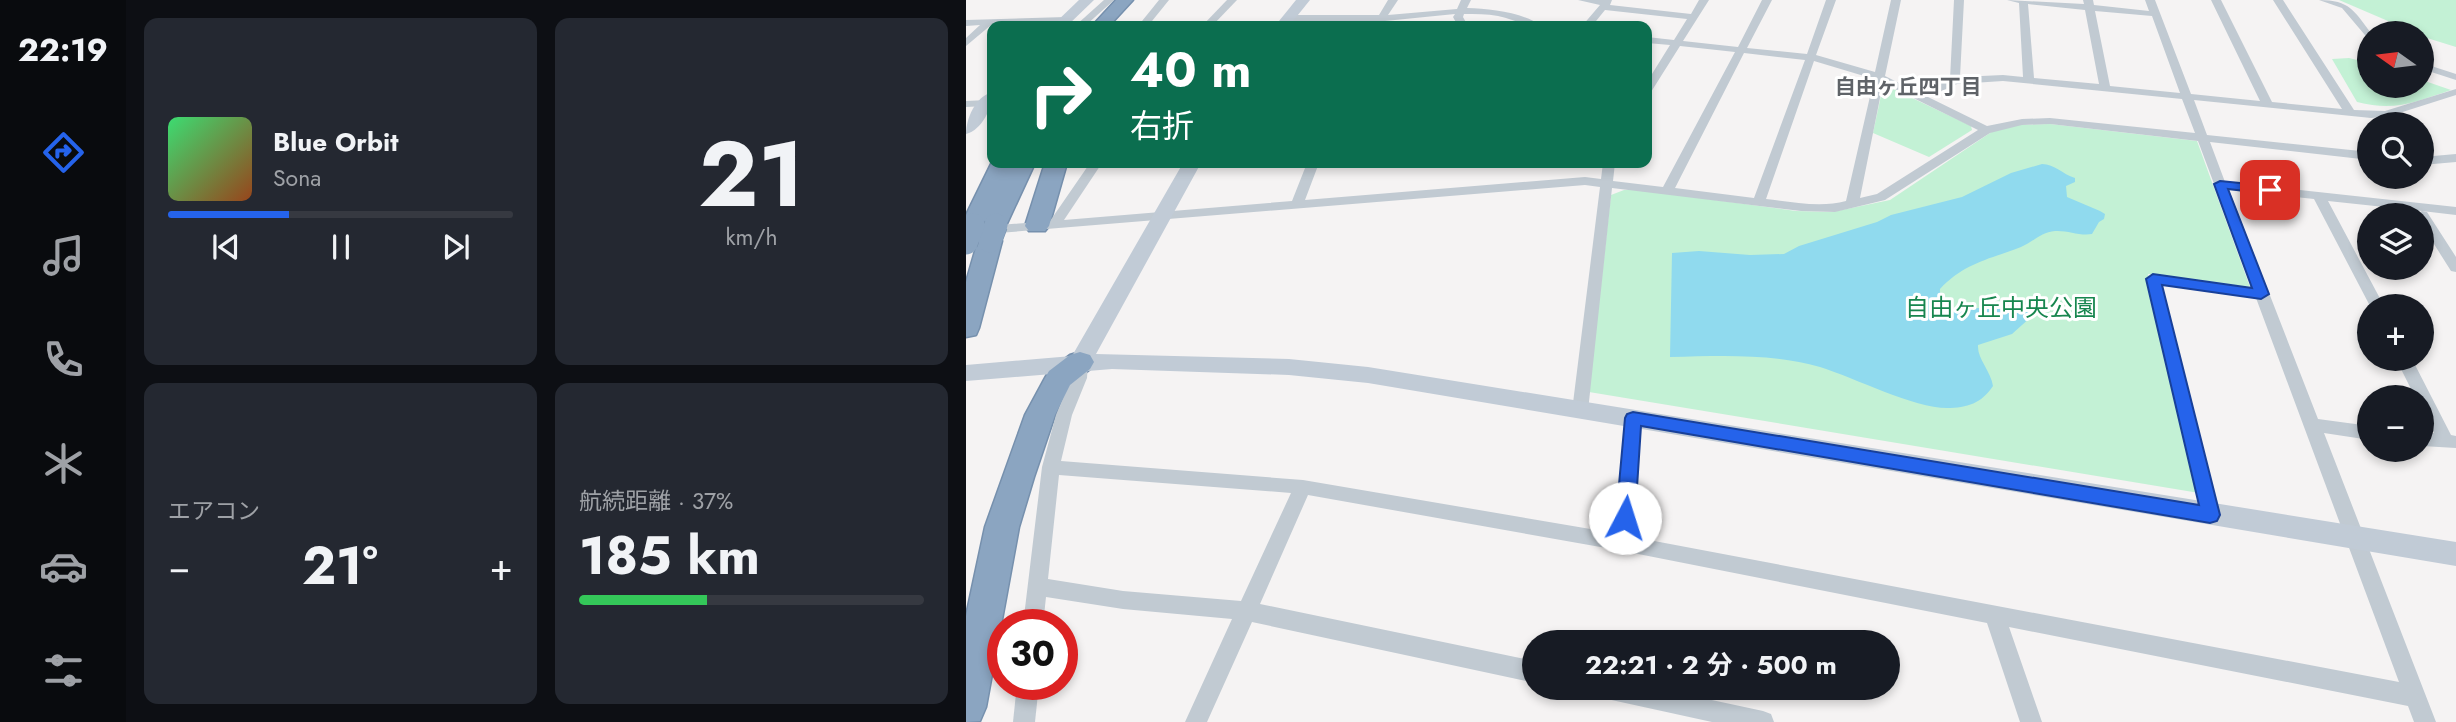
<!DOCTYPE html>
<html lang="ja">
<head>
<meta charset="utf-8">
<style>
  :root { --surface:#171b24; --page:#242831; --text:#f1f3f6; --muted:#9ea1a6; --line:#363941; --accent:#2563eb }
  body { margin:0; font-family:Jost,"Noto Sans JP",sans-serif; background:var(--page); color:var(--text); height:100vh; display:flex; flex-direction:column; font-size:26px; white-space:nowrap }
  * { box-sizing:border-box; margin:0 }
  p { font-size:23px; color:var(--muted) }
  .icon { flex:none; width:38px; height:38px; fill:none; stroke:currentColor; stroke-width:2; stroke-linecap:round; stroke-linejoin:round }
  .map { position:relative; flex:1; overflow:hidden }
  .drawer { display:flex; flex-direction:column; gap:18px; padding:18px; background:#0d0f14; width:840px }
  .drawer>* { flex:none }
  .guide { position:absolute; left:21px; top:21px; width:665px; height:147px; border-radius:14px; box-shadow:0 4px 10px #0003; background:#0b6e4f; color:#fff; overflow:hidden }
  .needle { width:46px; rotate:284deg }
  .controls { position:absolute; left:1391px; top:21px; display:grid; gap:14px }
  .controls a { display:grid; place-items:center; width:77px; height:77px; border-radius:50%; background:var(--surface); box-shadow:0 4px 10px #0003; font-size:35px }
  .speed { position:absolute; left:21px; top:609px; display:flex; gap:14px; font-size:35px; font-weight:700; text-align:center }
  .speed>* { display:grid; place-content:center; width:91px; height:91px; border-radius:50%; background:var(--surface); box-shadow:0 4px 10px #0003; line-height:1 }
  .speed .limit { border:10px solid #d22; background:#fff; color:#111 }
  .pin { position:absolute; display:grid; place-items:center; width:60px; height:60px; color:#fff; margin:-30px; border-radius:14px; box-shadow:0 4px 10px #0006 }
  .me { position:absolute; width:77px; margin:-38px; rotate:5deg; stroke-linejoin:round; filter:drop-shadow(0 0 5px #0008) }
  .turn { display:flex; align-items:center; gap:24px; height:147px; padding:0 28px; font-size:32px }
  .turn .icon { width:91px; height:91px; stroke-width:2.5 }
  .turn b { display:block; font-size:49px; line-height:60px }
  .big { font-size:52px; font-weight:700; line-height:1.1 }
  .drawer .card { flex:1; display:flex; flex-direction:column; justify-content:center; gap:10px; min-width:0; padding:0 24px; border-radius:14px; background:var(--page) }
  .drawer .dial { align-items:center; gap:0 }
  .dial b { font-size:91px; line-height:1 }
  .song { display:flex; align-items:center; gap:21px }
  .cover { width:84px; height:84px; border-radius:10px; background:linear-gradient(135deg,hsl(140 70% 55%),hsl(20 70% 35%)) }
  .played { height:7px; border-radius:4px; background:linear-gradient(90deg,var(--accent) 35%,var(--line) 35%) }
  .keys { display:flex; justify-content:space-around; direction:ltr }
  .heat { display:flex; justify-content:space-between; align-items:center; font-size:38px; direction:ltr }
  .charge { height:10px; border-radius:5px; background:linear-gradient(90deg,#34c759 37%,var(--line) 0) }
  .drawer .tiles { flex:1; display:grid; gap:18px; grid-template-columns:repeat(2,1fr) }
  .trip { position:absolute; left:556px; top:630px; width:378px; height:70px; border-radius:35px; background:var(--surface); box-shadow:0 4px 10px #0003; font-weight:700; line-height:70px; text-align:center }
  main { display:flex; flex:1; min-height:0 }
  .tabs { display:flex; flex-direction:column; width:126px; justify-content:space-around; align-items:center; background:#090b0e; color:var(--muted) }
  .tabs .icon { width:49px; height:49px }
  .tabs .current { color:var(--accent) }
  .tabs b { font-size:32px; color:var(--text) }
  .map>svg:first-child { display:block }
  .green { fill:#c3f1d5 }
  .water { fill:#90daee }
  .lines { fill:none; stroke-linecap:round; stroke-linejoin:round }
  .highway-casing { stroke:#7690ad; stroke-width:3 }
  .street { fill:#c1cad2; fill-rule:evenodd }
  .secondary { fill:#c1cbd6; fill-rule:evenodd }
  .highway { fill:#8ba5c1; fill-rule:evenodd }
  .highway-bridge-casing { stroke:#7690ad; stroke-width:24; stroke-linecap:butt }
  .highway-bridge { stroke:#8ba5c1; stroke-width:23 }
  .route { fill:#2563eb; stroke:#184099; stroke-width:2 }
  .labels { text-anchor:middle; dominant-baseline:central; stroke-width:6; stroke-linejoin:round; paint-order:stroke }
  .far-neighbourhood-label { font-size:21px; font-weight:bold; fill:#5f6368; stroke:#fff }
  .park-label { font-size:24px; fill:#17864f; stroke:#fff }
</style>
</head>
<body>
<main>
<nav class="tabs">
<b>22:19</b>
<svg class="icon current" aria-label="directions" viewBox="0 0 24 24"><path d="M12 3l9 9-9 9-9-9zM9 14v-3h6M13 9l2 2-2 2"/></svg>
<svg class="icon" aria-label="music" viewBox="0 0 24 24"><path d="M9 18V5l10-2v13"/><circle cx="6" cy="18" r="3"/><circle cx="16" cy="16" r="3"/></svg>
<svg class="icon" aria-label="phone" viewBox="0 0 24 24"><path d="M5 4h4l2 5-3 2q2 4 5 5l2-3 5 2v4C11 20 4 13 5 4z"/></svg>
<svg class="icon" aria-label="climate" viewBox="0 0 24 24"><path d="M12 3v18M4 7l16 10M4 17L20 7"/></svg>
<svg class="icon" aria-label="car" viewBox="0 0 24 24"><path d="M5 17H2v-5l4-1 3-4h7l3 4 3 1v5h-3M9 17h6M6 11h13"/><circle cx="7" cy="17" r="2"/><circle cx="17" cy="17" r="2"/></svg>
<svg class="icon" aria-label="filters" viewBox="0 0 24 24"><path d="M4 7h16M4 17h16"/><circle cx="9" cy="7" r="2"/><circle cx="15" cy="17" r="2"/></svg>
</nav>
<section class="drawer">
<div class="tiles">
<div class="card">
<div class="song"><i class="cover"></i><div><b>Blue Orbit</b><p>Sona</p></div></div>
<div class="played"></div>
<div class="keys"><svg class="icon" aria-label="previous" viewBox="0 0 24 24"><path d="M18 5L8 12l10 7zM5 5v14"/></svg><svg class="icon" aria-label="pause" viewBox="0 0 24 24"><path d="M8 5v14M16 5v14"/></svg><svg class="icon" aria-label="next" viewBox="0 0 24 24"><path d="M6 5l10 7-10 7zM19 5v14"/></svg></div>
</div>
<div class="card dial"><b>21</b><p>km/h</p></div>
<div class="card"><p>エアコン</p>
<div class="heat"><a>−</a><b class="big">21°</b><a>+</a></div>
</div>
<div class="card"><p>航続距離 · 37%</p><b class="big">185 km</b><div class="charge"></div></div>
</div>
</section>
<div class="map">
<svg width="1490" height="722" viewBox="0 0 1490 722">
  <rect width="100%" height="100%" fill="#f5f3f3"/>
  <g class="green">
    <path d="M1373 0H1490V47L1461 38 1456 33H1450Z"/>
    <path d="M1383 58 1403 63 1404 86H1456V80L1485 90C1449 102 1429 112 1391 102L1366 59Z"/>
    <path d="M917 86H921L1005 126 1006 130 963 157 907 133Z"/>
    <path d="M1084 124 1231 141 1284 287 1182 274 1233 493 623 392 645 195 658 190H674L830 211 866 212 924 200 1027 131 1049 125Z"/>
  </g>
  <path class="water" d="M1076 164C1089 164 1096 174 1109 178V182L1100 186 1101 197 1134 211 1139 214 1138 219 1133 222 1126 234C1113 236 1101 230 1089 231 1075 232 1067 242 1055 247 1024 259 998 263 974 289 973 300 981 305 990 310L1067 303 1076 307 1046 334 1012 345C1011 359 1025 371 1027 386 1016 403 1001 408 981 408 948 408 889 378 854 367 804 353 755 356 704 357L706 253 733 251 784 255 818 254 833 246 911 222 925 215 996 197 1045 173Z"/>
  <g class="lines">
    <g class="highway-casing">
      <g id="highway">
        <path d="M150 0H167L143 26H126Z"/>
        <path d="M26 162 47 163 33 194 47 163H69L38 230H22L18 225 15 230H0V215Z"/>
        <path d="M79 163H101L83 226 79 231H63L59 226Z"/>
        <path d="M24 234 33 236 36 241 13 328 10 335 0 337V282L12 241 15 236Z"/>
        <path d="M114 352 124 355 128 362 124 369 104 385 89 415 68 477 53 527 20 707 14 721 0 722V616L19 527 59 415 79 378 83 371 104 355Z"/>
      </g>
    </g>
    <g class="street">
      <path d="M138 0H148L119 26H109Z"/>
      <path d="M193 0H203L182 26H172Z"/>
      <path d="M261 0H271L246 26H236Z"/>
      <path d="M422 0H432L422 15 491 9 495 0H505L501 8C525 9 556 12 576 26 560 27 547 19 532 16 521 14 509 14 498 14L497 17 502 26H492L487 17 489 14 419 21 414 26H409V21H323L318 18 323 15H413Z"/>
      <path d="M612 0H646L644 5 725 14 733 0H743L717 41 772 47 796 0H806L781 48 841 54 860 0H870L850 55 909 72 925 0H935L919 76 953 93 984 79 988 0H998L994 77 1037 75 1057 77 1053 3 1041 0 1118 4 1117 0H1127L1128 5 1183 11 1179 0H1189L1225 94 1294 101 1245 0H1255L1306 102 1376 109 1307 0H1317L1388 110 1419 111 1490 89V95L1424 116 1405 118 1228 100 1241 135 1404 152V160L1244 142 1259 182 1490 207V215L1456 211 1461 212 1490 257V272L1485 271 1456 225V215H1449L1456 211 1362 201 1418 306H1404L1348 199 1263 190 1352 419 1404 426V440L1358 433 1470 722H1448L1442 706 1043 627 1076 722H1054L1021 623 657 551 342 495 294 604 569 661V683L286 622 241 722H219L266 619 157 609 80 597 77 625H57L76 467 90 415 105 378 106 362 114 356 122 362 121 378 106 415 95 461 337 480 648 533 659 418 661 413H673L675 418 667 537 1433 682 1290 298 1196 285 1253 515 1251 521 1244 523 1237 521 1235 515 1180 279 1187 274 1287 288 1232 141 1084 124 1056 125 1024 133 919 200 869 212 835 211 646 188 622 411 620 415H608L606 411 634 187 619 185 20 234 13 230 20 226 84 221 124 163H136L98 220 326 201 341 163H353L339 200 619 177 635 179 637 163H649L647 181 697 187 769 52 714 46 685 92 681 93V82L704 45 681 43V37L708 40 721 19 639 10 626 26H616L634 5ZM1062 4 1119 10 1133 84 1068 78ZM1129 11 1186 16 1214 93 1144 86ZM778 53 839 60 788 198 709 188ZM848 61 908 79 880 201C855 208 826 202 800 199ZM1037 81 1216 99 1229 133 1084 118 1056 119 1021 126 962 97 991 84ZM917 83 1012 130 911 194 894 198ZM93 475 325 493 275 601 157 591 82 579Z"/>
      <path d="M1353 0C1384 0 1388 11 1405 33L1404 41 1376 8Z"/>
      <path d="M99 17 102 18V22L25 25 0 46V38L14 25 0 26V20Z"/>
      <path d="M1456 63 1490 74V80L1456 69Z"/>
      <path d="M0 101 21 100 26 103 21 106 0 107Z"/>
      <path d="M1490 154V162L1456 165V157Z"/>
      <path d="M1430 359H1446L1485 435 1490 436V448L1456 446V432L1468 433 1456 410V397H1449Z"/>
      <path d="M51 684H73L69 722H47Z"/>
      <path d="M630 688H690L797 711 805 714 808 722H746L641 699 633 696Z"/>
    </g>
    <g class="secondary">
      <path d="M113 0H128L101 26H86Z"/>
      <path d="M330 0H344L323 26H309Z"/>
      <path d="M26 92C27 107 16 130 0 134 0 119 9 97 26 92Z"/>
      <path d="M217 163H235L130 354 323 359 402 367 1490 542V566L402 383 323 375 146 369 0 381V365L106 356Z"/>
    </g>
    <use href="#highway" class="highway"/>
    <g class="highway-bridge-casing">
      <g id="highway-bridge">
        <path d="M24 241 30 225"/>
        <path d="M0 243 7 225"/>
      </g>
    </g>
    <use href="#highway-bridge" class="highway-bridge"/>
  </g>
  <path class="route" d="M1254 181 1304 186 1310 190 1304 194 1262 189 1303 294 1295 299 1196 285 1254 515 1251 521 1244 523 675 426 669 518 666 524 659 526 653 524 650 518 659 418 661 414 667 412 1233 505 1180 279 1187 274 1286 288 1248 184Z"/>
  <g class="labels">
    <g class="far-neighbourhood-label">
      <text x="942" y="87">自由ヶ丘四丁目</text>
    </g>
    <g class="park-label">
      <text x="1035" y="307">自由ヶ丘中央公園</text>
    </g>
  </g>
</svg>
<div class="controls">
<a><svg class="needle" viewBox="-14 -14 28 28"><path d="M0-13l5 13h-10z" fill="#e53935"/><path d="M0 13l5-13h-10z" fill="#9ea1a6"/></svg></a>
<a><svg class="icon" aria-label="search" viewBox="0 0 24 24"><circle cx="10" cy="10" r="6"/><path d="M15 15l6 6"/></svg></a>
<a><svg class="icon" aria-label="layers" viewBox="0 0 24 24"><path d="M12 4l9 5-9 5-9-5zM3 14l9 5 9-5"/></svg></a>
<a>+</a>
<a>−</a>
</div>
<div class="speed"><div class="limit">30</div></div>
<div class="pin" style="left:1304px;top:190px;background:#d93025"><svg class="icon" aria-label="arrive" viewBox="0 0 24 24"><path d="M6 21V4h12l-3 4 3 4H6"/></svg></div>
<svg class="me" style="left:659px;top:518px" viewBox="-20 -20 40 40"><circle r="19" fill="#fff"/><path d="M0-13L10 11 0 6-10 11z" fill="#2563eb"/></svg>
<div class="trip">22:21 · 2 分 · 500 m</div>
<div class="guide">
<div class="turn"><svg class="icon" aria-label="right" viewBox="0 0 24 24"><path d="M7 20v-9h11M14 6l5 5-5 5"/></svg><div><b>40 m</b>右折</div></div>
</div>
</div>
</main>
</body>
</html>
